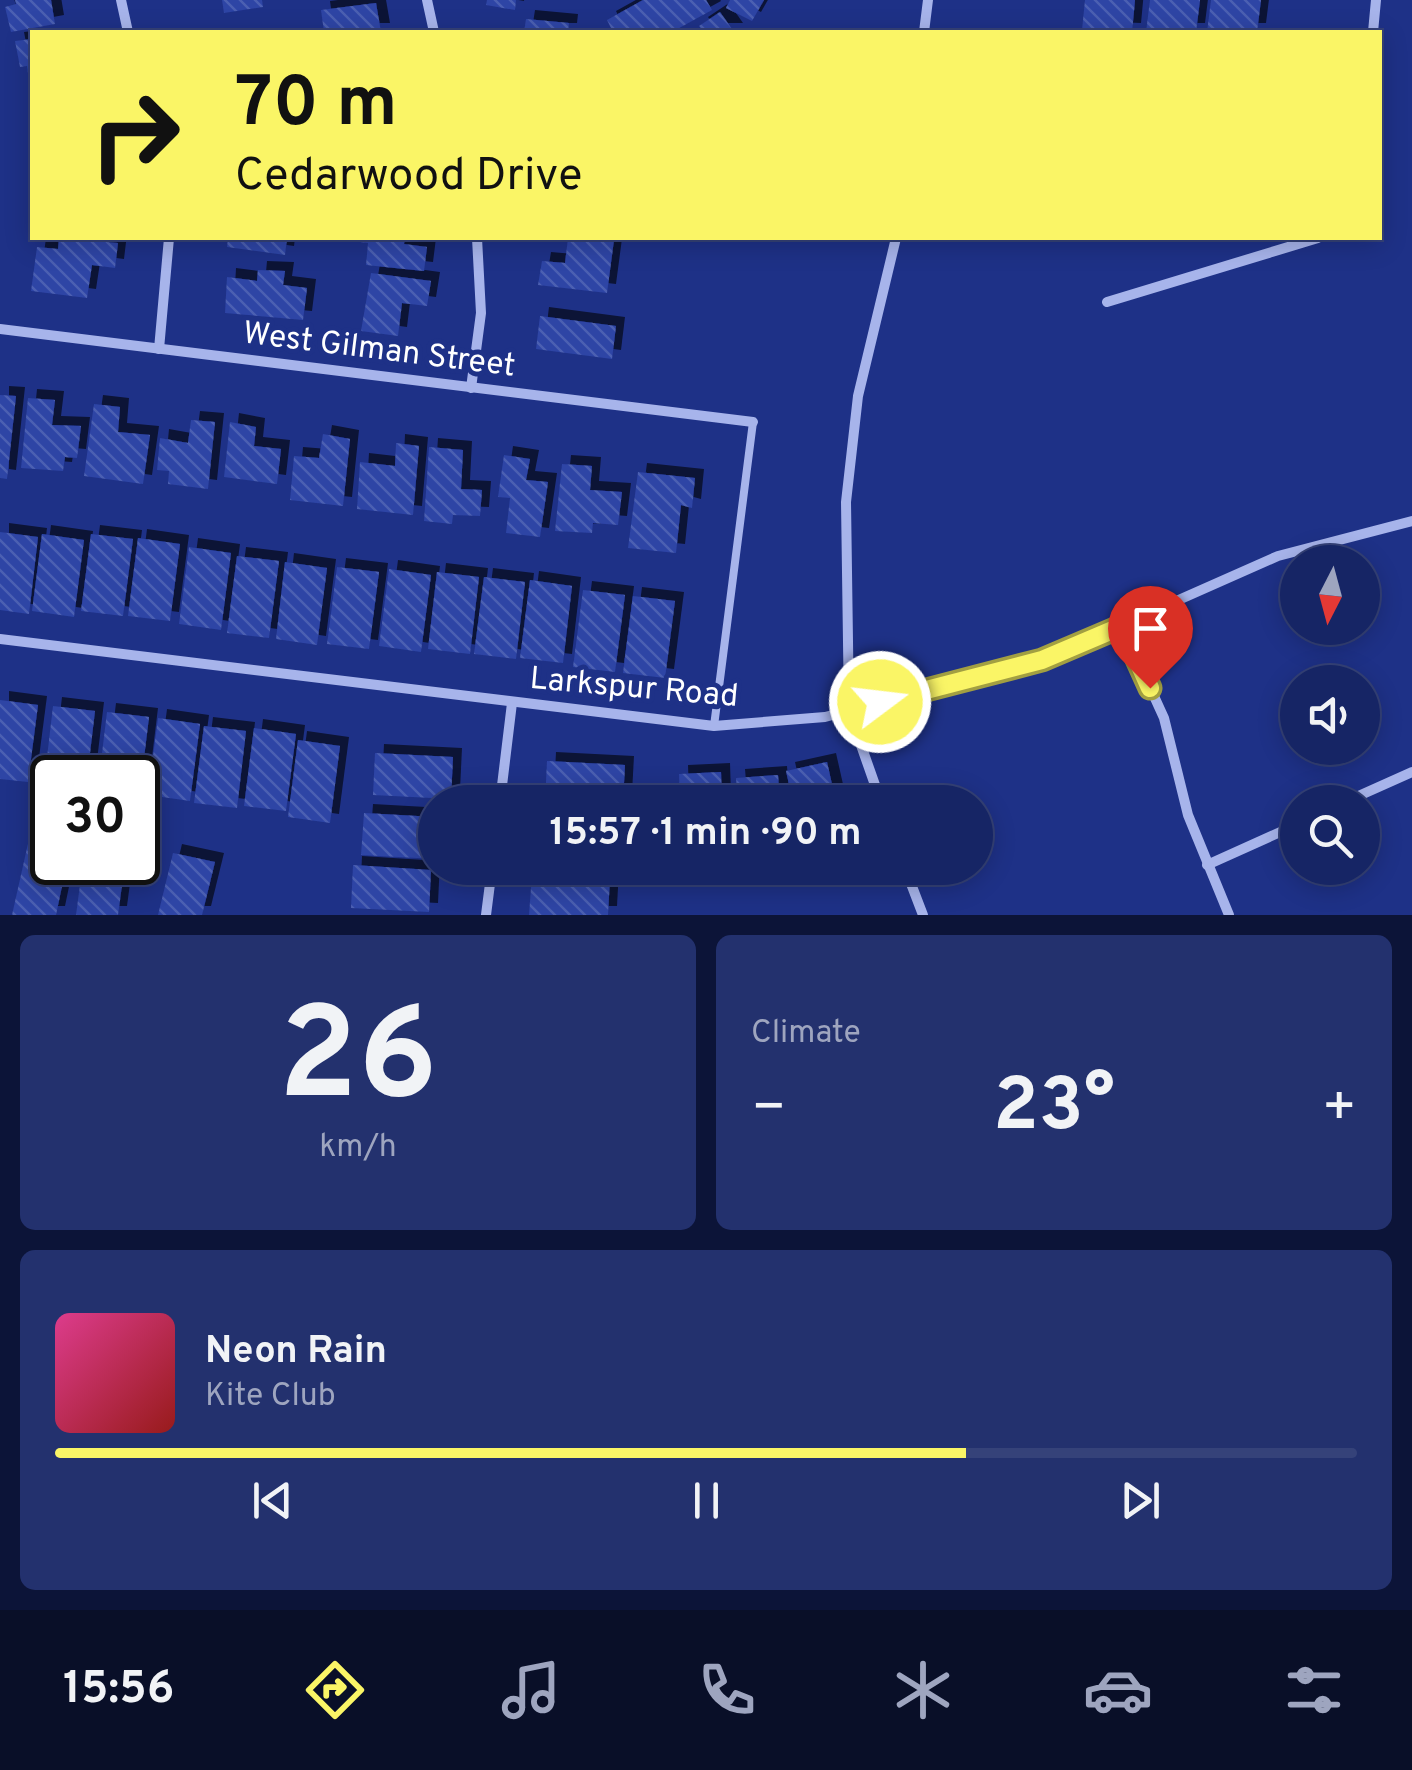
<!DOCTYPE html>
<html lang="en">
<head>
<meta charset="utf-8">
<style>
  :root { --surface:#162565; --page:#23316e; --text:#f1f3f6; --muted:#9ea5bf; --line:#354279; --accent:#faf566 }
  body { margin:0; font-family:Overpass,sans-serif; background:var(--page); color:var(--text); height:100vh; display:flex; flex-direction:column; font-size:38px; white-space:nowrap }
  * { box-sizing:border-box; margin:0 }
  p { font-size:32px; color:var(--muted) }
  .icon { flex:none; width:55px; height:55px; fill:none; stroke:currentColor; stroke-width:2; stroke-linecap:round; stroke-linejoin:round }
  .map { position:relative; height:915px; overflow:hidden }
  .sheet { display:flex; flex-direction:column; gap:20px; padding:20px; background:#0c1438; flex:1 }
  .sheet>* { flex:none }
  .top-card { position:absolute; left:30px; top:30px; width:1352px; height:210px; border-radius:0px; box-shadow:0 5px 25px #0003,0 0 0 2px var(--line); background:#faf566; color:#111; overflow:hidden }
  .needle { width:65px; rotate:186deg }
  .controls { position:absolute; left:1280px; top:545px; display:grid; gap:20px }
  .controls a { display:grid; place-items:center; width:100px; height:100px; border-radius:50%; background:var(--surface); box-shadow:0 5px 25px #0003,0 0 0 2px var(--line); font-size:50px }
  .speed { position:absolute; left:30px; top:755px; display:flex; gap:20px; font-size:50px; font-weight:700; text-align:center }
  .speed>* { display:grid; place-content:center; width:130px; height:130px; border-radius:50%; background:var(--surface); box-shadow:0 5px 25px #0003,0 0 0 2px var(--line); line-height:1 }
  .speed .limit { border:5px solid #111; border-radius:15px; background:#fff; color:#111 }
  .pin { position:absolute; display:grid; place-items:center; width:85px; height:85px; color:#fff; margin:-102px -42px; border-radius:50% 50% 50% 0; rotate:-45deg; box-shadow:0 0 10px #0007 }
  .pin .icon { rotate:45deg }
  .me { position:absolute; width:110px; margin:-55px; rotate:75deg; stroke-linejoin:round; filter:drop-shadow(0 0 8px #0008) }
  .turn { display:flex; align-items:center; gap:35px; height:210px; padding:0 40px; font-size:45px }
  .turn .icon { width:130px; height:130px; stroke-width:2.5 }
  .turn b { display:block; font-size:70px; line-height:85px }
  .big { font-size:75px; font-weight:700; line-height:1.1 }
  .sheet .widget { flex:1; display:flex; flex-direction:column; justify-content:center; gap:15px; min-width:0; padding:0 35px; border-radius:15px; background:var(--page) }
  .sheet .dial { align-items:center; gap:0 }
  .dial b { font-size:130px; line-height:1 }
  .song { display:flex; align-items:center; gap:30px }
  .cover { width:120px; height:120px; border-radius:15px; background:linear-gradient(135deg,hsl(330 70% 55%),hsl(0 70% 35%)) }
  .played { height:10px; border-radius:5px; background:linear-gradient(90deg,var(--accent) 70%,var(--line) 70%) }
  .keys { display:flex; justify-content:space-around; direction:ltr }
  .heat { display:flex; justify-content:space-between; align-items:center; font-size:55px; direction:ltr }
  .sheet .tiles { flex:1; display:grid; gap:20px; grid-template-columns:1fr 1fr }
  .widget:last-child { grid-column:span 2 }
  .trip { position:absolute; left:418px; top:785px; width:575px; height:100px; border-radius:50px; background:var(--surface); box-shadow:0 5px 25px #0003,0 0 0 2px var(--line); font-weight:700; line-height:100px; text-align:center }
  .menu { display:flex; height:160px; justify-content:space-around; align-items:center; background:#090f28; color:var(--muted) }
  .menu .icon { width:70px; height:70px }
  .menu .active { color:var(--accent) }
  .menu b { font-size:45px; color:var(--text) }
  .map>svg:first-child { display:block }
  .building { fill:url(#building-back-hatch); filter:url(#shadow) }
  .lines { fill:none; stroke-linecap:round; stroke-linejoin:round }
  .lane { stroke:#a7b4eb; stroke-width:8 }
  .street { stroke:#a7b4eb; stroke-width:10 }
  .route-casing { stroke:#a29f42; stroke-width:25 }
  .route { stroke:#faf566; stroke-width:18 }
  .labels { text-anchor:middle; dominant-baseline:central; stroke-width:10; stroke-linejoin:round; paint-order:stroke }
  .street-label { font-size:32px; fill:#fff; stroke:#1e3187 }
</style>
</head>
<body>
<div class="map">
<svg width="1412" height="915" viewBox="0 0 1412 915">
  <defs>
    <pattern id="building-back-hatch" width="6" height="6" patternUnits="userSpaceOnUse" patternTransform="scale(2.5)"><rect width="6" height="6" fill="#2d44a5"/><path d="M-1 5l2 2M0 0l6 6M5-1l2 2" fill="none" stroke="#4c60b2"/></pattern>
    <filter id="shadow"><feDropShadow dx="9" dy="-9" stdDeviation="0" flood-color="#0009"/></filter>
  </defs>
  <rect width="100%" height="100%" fill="#1e3187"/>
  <g class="building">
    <path d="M15 0H51L55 24 11 32 5 7 16 4Z"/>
    <path d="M222 0H262L263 7 224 13Z"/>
    <path d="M487 0H516L515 10 486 5Z"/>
    <path d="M643 0H706L712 10 672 32H613L607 20Z"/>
    <path d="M730 0H764L752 21 726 8Z"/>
    <path d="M1085 0H1135L1132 32 1082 30Z"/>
    <path d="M1150 0H1200L1196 32H1146Z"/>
    <path d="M1211 0H1261L1257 32H1207Z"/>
    <path d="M376 3 381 32H324L321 10Z"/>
    <path d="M720 12 734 32H703L699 26Z"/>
    <path d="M526 19 569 23 568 32H524Z"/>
    <path d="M32 39V87H30L27 66 20 67 15 41Z"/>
    <path d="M59 238 118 243 115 268 92 265 87 298 31 291 37 247 58 249Z"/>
    <path d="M228 238H287L285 255 227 247Z"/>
    <path d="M360 238H405L404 244 427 247 424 271 366 265 368 243 360 242Z"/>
    <path d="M568 238 614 240 607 293 538 285 542 261 565 263Z"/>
    <path d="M258 270 285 271 283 285 307 288 303 320 225 313 227 277 257 281Z"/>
    <path d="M371 273 431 281 427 306 402 303 398 336 361 331Z"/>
    <path d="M540 316 616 326 612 359 536 349Z"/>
    <path d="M0 395 16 396 7 479 0 478Z"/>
    <path d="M28 398 55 400 52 425 81 426 77 458 65 457 63 471 21 468Z"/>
    <path d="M94 404 120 407 118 432 150 435 143 484 84 476Z"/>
    <path d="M191 420 215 422 208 489 168 484 169 471 157 470 160 438 188 443Z"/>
    <path d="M230 422 256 427 254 446 281 449 277 484 224 477Z"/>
    <path d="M323 434 350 439 343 506 290 500 294 456 319 458Z"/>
    <path d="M396 443 419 446 413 515 357 509 360 462 395 466Z"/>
    <path d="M429 447 463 450 461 489 482 490 480 516 453 515 452 524 424 521Z"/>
    <path d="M504 455 530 459 526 480 548 482 540 537 506 533 510 498 498 497Z"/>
    <path d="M562 464 592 466 590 490 622 492 618 525 593 523 592 533 555 531Z"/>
    <path d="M638 472 695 478 692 508 681 505 676 553 628 548Z"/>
    <path d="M0 532 38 537 29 614 0 610Z"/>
    <path d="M42 534 84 540 74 617 32 611Z"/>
    <path d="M91 534 133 539 123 616 81 611Z"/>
    <path d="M138 538 180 544 170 621 128 616Z"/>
    <path d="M189 547 231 553 221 630 179 624Z"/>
    <path d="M237 556 279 561 269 638 227 633Z"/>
    <path d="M285 562 327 568 317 645 276 639Z"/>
    <path d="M337 567 379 572 369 649 327 644Z"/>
    <path d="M389 569 431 575 421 652 379 646Z"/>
    <path d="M437 572 479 577 470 654 428 649Z"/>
    <path d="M484 577 525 582 516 659 474 654Z"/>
    <path d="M530 580 572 586 563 663 520 658Z"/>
    <path d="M583 590 625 595 615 672 573 667Z"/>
    <path d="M633 596 675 601 665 678 623 673Z"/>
    <path d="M0 700 38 705 28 782 0 779Z"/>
    <path d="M53 706 95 711 87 778H52V784L44 783Z"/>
    <path d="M107 712 149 717 140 791 138 778H99Z"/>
    <path d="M158 718 200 724 190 801 148 795Z"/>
    <path d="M204 726 246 731 237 808 194 803Z"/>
    <path d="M254 728 296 734 286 811 244 806Z"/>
    <path d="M298 740 340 746 330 823 288 817Z"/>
    <path d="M375 753 453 757 451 799 373 795Z"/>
    <path d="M547 761 625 765 623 802H545Z"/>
    <path d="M827 762 836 802H793L786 771Z"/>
    <path d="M721 772 722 802H680L679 774Z"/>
    <path d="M778 775 780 802H738L736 778Z"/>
    <path d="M364 813 435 817V859L361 855Z"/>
    <path d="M29 839 52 845V862H67L56 915H12Z"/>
    <path d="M173 853 215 862 202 915H158Z"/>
    <path d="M83 862H125L118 915H76Z"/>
    <path d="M353 865 431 870 429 912 351 908Z"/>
    <path d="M532 874 610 878 608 915H529Z"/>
  </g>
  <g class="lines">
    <path class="lane" d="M714 726 753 422"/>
    <g class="street">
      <path d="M121 0 128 32"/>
      <path d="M427 0 434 32"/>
      <path d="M924 32 928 0"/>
      <path d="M1373 32 1376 0"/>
      <path d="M1107 302 1318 238"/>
      <path d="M0 329 753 422"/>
      <path d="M159 349 169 238"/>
      <path d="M471 388 481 313 477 238"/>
      <path d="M1122 626 1164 718 1188 815 1229 915"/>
      <path d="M0 639 714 726 825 717 1043 660 1278 556 1412 521"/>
      <path d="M500 802 512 703"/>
      <path d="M881 802 849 711 846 502 858 396 896 238"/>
      <path d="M1345 802 1412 772"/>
      <path d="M1207 865 1298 824"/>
      <path d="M905 868 923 915"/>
      <path d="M486 915 492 868"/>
    </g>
  </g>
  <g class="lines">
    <g class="route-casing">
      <path id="route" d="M880 702 1042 660 1122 626 1150 688"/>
    </g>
    <use href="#route" class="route"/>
  </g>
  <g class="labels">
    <g class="street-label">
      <text transform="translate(379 351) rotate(7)">West Gilman Street</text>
      <text transform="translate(634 689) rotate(5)">Larkspur Road</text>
    </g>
  </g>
</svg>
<div class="controls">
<a><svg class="needle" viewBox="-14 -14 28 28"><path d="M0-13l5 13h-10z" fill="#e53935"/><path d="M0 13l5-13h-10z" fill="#9ea5bf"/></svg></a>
<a><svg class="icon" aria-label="sound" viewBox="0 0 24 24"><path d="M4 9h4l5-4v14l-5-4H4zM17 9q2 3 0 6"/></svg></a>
<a><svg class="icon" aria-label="search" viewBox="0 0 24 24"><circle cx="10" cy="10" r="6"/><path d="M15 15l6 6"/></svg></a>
</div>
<div class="speed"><div class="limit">30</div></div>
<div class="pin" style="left:1150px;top:688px;background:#d93025"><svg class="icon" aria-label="arrive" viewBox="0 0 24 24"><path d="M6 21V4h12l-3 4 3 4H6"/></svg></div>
<svg class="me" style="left:880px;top:702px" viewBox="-20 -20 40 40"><circle r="17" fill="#faf566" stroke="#fff" stroke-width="3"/><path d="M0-11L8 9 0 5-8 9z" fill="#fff"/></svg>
<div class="trip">15:57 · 1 min · 90 m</div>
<div class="top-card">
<div class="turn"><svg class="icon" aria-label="right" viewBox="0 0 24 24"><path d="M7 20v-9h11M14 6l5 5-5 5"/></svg><div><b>70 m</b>Cedarwood Drive</div></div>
</div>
</div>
<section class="sheet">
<div class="tiles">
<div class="widget dial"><b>26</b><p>km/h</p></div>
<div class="widget"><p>Climate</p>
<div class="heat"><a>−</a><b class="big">23°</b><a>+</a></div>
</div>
<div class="widget">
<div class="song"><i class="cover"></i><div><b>Neon Rain</b><p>Kite Club</p></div></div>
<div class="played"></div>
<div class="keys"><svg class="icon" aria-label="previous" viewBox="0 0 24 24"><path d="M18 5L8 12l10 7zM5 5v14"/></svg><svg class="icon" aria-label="pause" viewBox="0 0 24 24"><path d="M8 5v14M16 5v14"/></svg><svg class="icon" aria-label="next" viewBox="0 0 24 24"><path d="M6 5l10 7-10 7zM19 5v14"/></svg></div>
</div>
</div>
</section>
<nav class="menu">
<b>15:56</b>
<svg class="icon active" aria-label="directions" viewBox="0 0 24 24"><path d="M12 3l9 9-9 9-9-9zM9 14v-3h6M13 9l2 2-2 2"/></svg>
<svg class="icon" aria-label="music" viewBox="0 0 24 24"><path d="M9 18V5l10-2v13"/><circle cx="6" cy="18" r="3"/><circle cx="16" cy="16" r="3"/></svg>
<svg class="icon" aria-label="phone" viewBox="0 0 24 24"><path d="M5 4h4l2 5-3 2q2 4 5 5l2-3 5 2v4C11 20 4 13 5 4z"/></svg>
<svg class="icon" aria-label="climate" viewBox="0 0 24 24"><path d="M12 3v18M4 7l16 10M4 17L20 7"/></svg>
<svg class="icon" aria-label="car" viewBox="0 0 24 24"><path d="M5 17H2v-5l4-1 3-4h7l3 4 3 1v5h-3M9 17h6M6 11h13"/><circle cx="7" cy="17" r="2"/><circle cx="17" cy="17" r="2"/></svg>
<svg class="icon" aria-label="filters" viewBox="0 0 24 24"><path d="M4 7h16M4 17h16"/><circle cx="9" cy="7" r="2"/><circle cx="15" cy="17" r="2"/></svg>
</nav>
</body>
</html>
